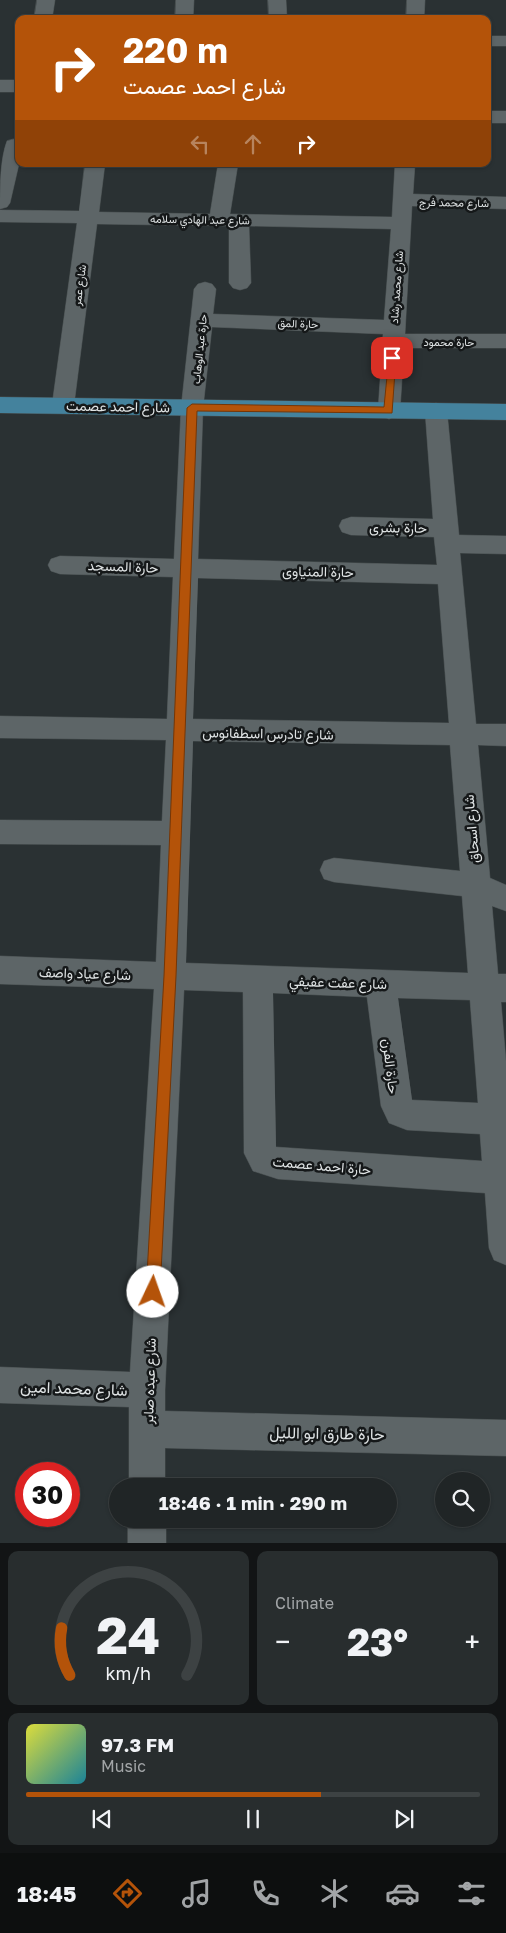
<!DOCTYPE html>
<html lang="en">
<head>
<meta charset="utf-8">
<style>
  :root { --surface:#202526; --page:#282d2e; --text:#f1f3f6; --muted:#a2a5a7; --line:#3d4243; --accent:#b45309 }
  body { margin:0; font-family:"Golos Text",Vazirmatn,sans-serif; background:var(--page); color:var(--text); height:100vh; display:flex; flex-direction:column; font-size:19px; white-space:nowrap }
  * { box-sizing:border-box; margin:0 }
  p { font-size:16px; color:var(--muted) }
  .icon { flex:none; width:28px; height:28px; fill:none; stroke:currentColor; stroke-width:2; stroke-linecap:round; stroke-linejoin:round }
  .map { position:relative; height:1543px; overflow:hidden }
  .sheet { display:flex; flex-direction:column; gap:8px; padding:8px; background:#121415; flex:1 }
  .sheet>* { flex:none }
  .top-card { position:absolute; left:15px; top:15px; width:476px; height:152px; border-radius:10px; box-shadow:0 1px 4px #0004,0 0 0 1px var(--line); background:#b45309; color:#fff; overflow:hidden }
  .buttons { position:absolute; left:435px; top:1472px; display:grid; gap:10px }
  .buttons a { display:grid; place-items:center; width:55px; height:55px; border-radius:50%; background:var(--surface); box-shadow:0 1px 4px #0004,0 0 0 1px var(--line); font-size:25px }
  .speed { position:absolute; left:15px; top:1462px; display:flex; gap:10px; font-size:25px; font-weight:700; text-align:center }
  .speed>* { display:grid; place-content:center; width:65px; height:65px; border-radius:50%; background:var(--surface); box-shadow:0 1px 4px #0004,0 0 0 1px var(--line); line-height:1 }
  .speed .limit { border:8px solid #d22; background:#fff; color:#111 }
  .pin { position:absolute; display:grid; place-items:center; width:42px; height:42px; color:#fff; margin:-21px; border-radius:10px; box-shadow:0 2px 8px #0006 }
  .me { position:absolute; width:55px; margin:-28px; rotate:3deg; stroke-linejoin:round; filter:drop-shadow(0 0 4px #0008) }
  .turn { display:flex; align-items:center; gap:18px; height:105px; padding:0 25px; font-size:22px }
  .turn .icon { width:65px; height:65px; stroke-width:2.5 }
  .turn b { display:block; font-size:35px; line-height:42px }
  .lanes { display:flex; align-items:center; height:48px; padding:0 25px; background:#0003; justify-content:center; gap:25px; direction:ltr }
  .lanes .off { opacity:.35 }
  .big { font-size:38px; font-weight:700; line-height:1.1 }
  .sheet .card { flex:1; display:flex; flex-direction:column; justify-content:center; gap:8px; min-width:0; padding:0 18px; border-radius:10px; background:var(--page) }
  .sheet .dial { align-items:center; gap:0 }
  .dial svg { height:130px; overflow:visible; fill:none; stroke:var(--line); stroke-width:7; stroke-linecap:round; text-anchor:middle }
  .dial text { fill:var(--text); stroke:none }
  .song { display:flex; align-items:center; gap:15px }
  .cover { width:60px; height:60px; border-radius:8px; background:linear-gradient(135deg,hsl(60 70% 55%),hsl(190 70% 35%)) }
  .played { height:5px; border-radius:2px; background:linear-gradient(90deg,var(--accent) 65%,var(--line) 65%) }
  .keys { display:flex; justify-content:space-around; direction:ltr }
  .heat { display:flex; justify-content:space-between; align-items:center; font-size:28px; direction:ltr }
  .sheet .tiles { flex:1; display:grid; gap:8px; grid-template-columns:1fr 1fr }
  .card:last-child { grid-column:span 2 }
  .trip { position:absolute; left:109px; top:1478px; width:288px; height:50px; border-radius:25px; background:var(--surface); box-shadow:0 1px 4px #0004,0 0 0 1px var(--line); font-weight:700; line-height:50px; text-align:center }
  .menu { display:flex; height:80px; justify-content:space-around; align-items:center; background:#0d0f0f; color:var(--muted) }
  .menu .icon { width:35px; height:35px }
  .menu .selected { color:var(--accent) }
  .menu b { font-size:22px; color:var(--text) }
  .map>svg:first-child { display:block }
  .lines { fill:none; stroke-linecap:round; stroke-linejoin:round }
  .minor-casing { stroke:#474e4f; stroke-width:1 }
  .major-casing { stroke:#474e4f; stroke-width:1 }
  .minor { fill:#5d6567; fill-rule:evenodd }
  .major { fill:#44829d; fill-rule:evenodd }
  .route { fill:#b45309; stroke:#753606 }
  .labels { text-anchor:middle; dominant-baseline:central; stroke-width:5; stroke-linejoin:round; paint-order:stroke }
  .far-street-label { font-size:11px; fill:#dfe3e4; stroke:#151819 }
  .street-label { font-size:14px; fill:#dfe3e4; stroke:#151819 }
  .near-street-label { font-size:16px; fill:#dfe3e4; stroke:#151819 }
</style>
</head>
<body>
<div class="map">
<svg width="506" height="1543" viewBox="0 0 506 1543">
  <rect width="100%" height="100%" fill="#2a3133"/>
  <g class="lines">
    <g class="minor-casing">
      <g id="minor">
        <path d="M37 0H55L52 19H34Z"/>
        <path d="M176 0H194L193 19H175Z"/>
        <path d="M268 0H286L287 19H269Z"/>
        <path d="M407 0H425L424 19H406Z"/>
        <rect x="488" y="36" width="18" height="10"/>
        <rect x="0" y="80" width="19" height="12"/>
        <rect x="488" y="111" width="18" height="12"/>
        <path d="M14 139 19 140V164L10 203 7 207 0 209C0 188 0 159 7 141Z"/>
        <path d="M85 164H105L99 212 210 214 218 164H238L230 214 392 217 395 164H415L413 194 506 197V209L412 206 405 334H506V348H404L400 411 397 416 389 419 381 416 378 411 383 334 212 327 203 408 198 559 437 565 434 537 351 535 342 532 339 526 342 520 351 517 433 519 425 411 428 406 436 403 444 406 447 411 459 535 506 536V554L460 553 476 724H506V746L478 745 490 878 506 885V911L492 906 498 974H506V1002H501L506 1061V1265L494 1260 489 1248 485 1193 278 1179 253 1171 244 1153 243 992 184 990 165 1390V1411L506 1420V1456L165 1448V1486H129V1407L0 1403V1367L130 1372 154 989 0 984V956L156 962 161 845 0 844V820L162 821 166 740 0 738V716L167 719 173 577 60 574 51 571 48 565 51 559 60 556 174 559 181 408 194 289 198 284 205 282 212 284 216 289 213 314 384 320 391 229 249 226 251 283 247 288 240 290 233 288 229 283V226L97 224 74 405 71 410 63 413 55 410 52 405 77 223 0 222V210L79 211ZM198 578 438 584 449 723 193 719ZM193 741 450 745 460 871 334 858 324 861 320 870 324 879 334 882 462 896 468 973 186 963ZM273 993 367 997 381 1106 389 1123 407 1130 480 1134 482 1161 276 1147ZM398 998 470 1000 478 1103 412 1100Z"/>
        <rect x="128" y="1519" width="38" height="24"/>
      </g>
    </g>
    <g class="major-casing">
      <path id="major" d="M0 397 506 404V420L0 413Z"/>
    </g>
    <use href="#minor" class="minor"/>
    <use href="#major" class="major"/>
  </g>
  <path class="route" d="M389 356H395L396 358 392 413 197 411 176 976 160 1292 158 1297 153 1299 148 1297 146 1292 164 976 187 408 192 404 384 407Z"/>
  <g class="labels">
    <g class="far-street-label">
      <text transform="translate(454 202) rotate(1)">شارع محمد فرج</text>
      <text transform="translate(200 219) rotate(1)">شارع عبد الهادي سلامه</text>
      <text transform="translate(79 285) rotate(-82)">شارع عمر</text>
      <text transform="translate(396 287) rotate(-86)">شارع محمد رشاد</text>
      <text transform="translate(298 323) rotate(2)">حارة المق</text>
      <text x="449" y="341">حارة محمود</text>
      <text transform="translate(199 349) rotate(-84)">حارة عبد الوهاب</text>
    </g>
    <g class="street-label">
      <text transform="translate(118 406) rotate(1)">شارع احمد عصمت</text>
      <text transform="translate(398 527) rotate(1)">حارة بشرى</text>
      <text transform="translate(123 566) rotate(2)">حارة المسجد</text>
      <text transform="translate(318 571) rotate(1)">حارة المنياوى</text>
      <text transform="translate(268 733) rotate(1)">شارع تادرس اسطفانوس</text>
      <text transform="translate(471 829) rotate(-95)">شارع اسحاق</text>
      <text transform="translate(85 973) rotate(2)">شارع عياد واصف</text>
      <text transform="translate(338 982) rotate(2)">شارع عفت عفيفي</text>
      <text transform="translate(391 1066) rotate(83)">حارة الفرن</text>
      <text transform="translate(322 1165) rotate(5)">حارة احمد عصمت</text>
      <text transform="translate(149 1381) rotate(-88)">شارع عبده صابر</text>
    </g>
    <g class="near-street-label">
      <text transform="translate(74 1388) rotate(2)">شارع محمد امين</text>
      <text transform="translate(327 1433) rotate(1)">حارة طارق ابو الليل</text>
    </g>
  </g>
</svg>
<div class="buttons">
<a><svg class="icon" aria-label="search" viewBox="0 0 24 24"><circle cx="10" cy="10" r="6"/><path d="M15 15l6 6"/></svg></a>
</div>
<div class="speed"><div class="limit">30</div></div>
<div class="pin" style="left:392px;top:358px;background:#d93025"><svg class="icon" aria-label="arrive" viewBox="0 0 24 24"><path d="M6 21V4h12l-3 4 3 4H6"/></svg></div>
<svg class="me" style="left:153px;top:1292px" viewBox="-20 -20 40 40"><circle r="19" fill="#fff"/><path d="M0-13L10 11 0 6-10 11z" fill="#b45309"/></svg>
<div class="trip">18:46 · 1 min · 290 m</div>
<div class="top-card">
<div class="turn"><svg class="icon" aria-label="right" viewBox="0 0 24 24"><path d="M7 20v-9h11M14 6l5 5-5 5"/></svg><div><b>220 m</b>شارع احمد عصمت</div></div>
<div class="lanes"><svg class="icon off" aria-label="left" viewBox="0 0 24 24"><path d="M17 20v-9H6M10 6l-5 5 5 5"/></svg><svg class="icon off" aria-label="ahead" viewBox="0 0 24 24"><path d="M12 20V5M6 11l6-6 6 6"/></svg><svg class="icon" aria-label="right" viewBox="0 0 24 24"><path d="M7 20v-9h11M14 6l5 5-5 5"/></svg></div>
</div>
</div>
<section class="sheet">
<div class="tiles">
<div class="card dial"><svg viewBox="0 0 100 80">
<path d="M14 69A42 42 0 1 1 86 69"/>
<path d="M14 69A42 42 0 0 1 9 40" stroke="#b45309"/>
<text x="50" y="56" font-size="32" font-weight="700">24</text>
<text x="50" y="72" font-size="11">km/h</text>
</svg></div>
<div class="card"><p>Climate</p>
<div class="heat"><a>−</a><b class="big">23°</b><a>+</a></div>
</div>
<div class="card">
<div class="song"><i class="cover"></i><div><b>97.3 FM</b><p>Music</p></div></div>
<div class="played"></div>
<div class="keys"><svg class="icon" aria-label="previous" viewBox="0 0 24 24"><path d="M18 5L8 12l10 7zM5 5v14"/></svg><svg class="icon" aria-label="pause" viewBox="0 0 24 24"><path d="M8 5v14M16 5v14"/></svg><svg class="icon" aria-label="next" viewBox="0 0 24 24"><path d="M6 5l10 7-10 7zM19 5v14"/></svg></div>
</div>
</div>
</section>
<nav class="menu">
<b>18:45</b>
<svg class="icon selected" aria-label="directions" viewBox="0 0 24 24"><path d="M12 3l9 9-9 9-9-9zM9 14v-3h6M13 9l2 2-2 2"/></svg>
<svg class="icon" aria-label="music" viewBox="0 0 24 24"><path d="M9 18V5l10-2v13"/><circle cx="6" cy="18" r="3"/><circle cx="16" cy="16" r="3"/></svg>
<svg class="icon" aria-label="phone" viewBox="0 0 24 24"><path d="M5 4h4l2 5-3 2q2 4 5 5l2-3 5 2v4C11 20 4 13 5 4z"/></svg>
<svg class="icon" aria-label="climate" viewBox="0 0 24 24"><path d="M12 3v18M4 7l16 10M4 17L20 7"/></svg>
<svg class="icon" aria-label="car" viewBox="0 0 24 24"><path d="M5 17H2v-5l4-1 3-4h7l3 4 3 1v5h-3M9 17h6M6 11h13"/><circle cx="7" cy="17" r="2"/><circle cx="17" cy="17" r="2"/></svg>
<svg class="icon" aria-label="filters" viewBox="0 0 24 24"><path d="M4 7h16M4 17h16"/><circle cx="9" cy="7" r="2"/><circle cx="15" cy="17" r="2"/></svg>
</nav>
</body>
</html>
